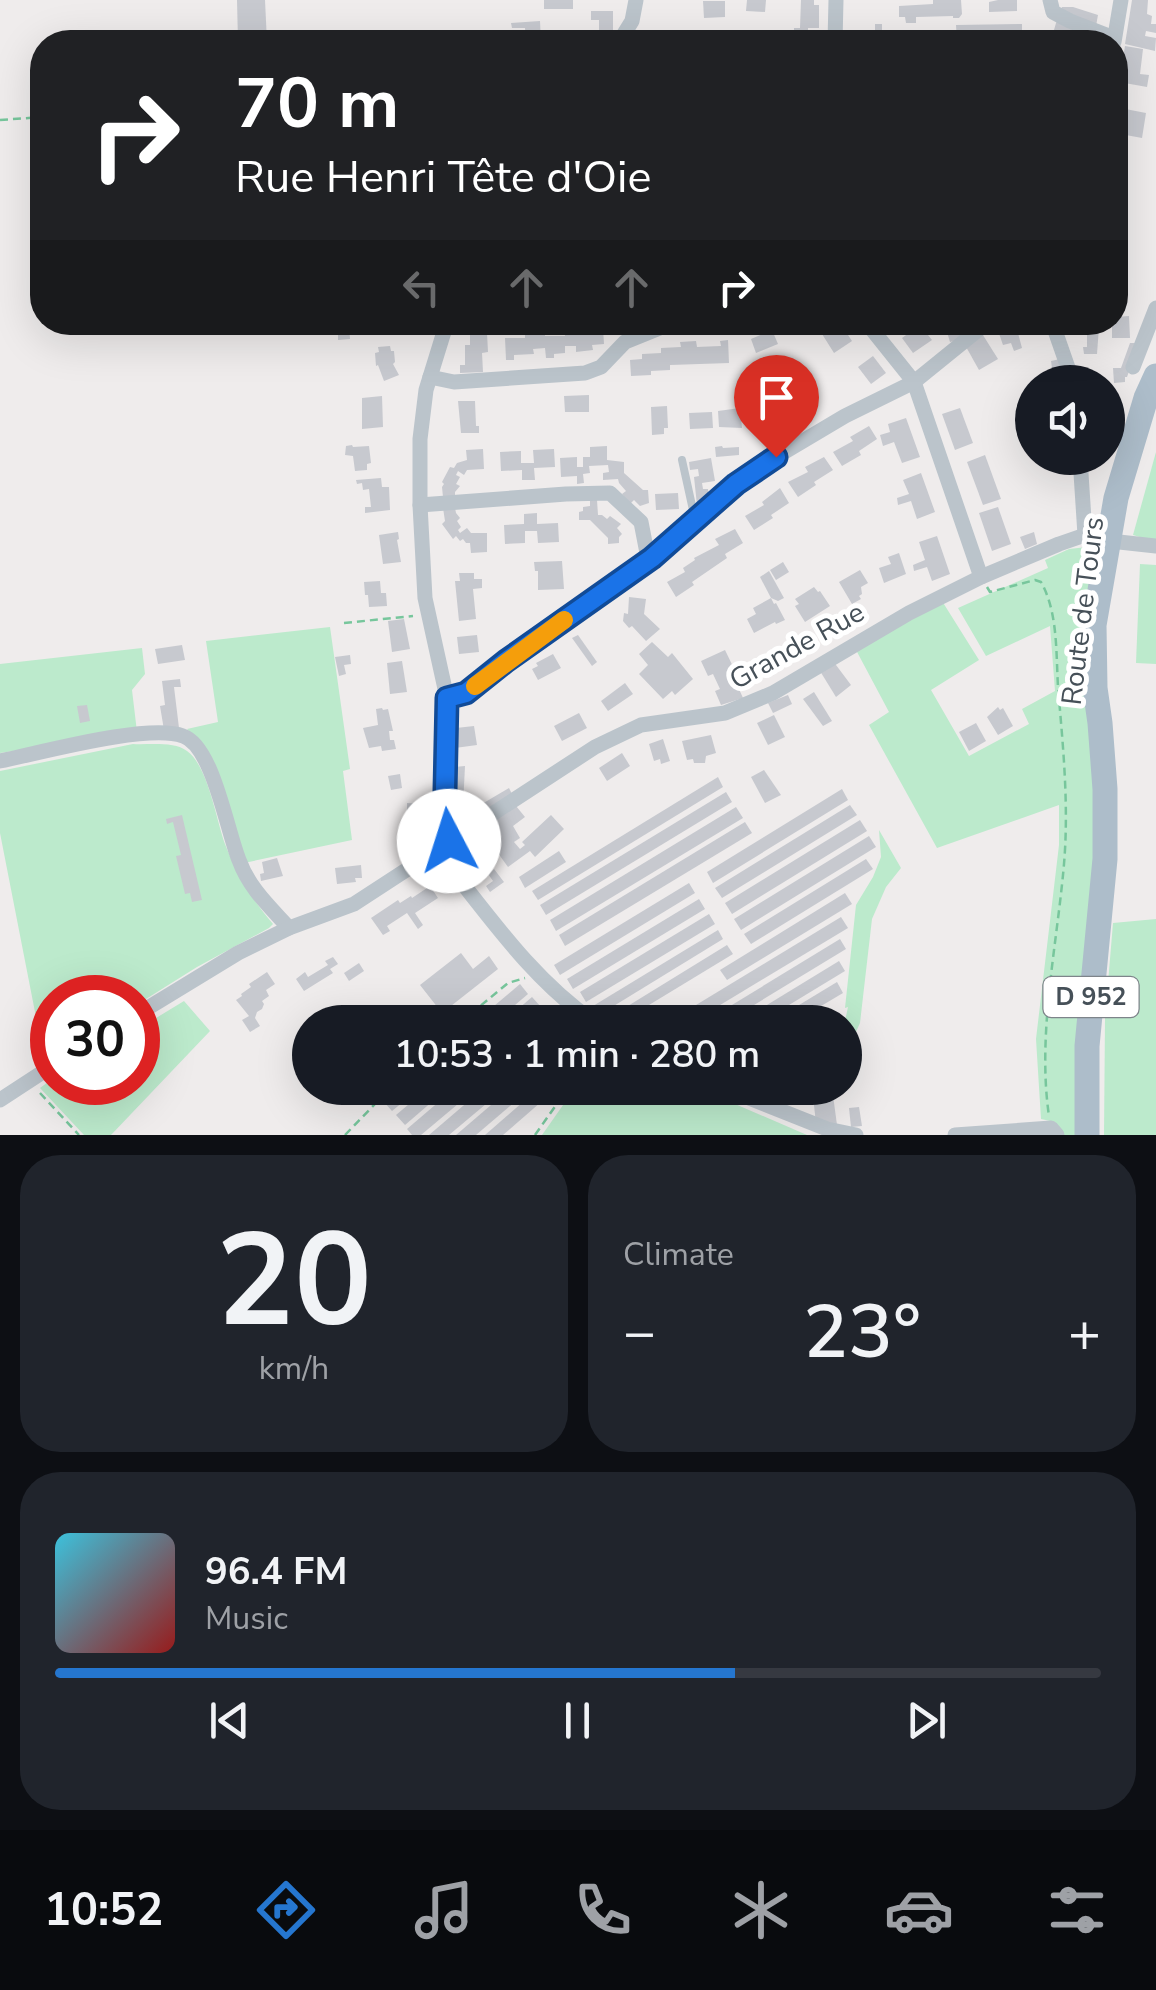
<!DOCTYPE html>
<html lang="en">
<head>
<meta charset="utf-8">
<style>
  :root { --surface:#171b24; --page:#20242c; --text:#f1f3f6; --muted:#9ea1a6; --line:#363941; --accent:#2576cf }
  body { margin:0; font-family:"Nunito Sans",sans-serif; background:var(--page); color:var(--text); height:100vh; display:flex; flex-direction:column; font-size:38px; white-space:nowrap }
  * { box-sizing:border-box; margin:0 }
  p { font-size:32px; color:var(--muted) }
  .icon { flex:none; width:55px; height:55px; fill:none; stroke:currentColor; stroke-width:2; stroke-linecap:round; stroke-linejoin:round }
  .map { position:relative; height:1135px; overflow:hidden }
  .drawer { display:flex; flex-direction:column; gap:20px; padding:20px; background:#0d0f14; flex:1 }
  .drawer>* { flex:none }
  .banner { position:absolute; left:30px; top:30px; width:1098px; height:305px; border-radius:40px; box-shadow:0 10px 40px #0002; background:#202124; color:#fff; overflow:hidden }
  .controls { position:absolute; left:1015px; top:365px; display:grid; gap:20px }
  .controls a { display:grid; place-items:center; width:110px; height:110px; border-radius:50%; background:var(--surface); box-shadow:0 10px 40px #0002; font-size:50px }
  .speed { position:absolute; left:30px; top:975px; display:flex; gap:20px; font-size:50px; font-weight:700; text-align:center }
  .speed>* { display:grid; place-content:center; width:130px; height:130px; border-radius:50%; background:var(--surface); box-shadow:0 10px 40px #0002; line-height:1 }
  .speed .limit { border:15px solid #d22; background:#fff; color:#111 }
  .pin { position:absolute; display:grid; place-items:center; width:85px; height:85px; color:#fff; margin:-102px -42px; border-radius:50% 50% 50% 0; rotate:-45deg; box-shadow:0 0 10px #0007 }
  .pin .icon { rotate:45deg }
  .me { position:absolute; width:110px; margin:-55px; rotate:355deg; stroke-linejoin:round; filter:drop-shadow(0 0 8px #0008) }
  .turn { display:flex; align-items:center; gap:35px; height:210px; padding:0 40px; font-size:45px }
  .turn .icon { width:130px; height:130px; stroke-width:2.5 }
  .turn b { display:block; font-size:70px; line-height:85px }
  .lanes { display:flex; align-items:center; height:95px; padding:0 40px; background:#0003; justify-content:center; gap:50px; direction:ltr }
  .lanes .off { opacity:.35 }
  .big { font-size:75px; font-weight:600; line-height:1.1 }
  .drawer .card { flex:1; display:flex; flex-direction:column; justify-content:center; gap:15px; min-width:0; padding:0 35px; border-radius:40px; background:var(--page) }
  .drawer .dial { align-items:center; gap:0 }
  .dial b { font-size:130px; line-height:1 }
  .song { display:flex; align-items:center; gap:30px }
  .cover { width:120px; height:120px; border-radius:15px; background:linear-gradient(135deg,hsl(190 70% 55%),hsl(0 70% 35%)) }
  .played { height:10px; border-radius:5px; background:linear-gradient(90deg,var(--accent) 65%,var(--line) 65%) }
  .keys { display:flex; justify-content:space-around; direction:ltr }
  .heat { display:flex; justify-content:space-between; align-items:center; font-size:55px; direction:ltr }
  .drawer .tiles { flex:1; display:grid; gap:20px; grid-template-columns:1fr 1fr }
  .card:last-child { grid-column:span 2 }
  .trip { position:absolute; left:292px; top:1005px; width:570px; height:100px; border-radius:50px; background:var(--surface); box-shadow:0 10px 40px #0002; font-weight:600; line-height:100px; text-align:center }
  .tab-bar { display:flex; height:160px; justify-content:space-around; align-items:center; background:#090b0e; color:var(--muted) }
  .tab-bar .icon { width:70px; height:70px }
  .tab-bar .on { color:var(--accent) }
  .tab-bar b { font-size:45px; color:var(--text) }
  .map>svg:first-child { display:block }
  .green { fill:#bceacc }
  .building { fill:#c7c9cf }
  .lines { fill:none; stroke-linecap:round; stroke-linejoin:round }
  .path { stroke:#77c69c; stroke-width:2.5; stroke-dasharray:8 5; stroke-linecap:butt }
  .lane { stroke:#bbc4cb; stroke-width:8 }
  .street { stroke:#bbc4cb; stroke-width:15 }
  .primary { stroke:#adbdca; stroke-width:25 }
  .route-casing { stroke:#114b97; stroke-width:25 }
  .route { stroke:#1a73e8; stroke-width:18 }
  .slow { stroke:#f59e0b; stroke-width:18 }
  .labels { text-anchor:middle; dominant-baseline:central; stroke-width:10; stroke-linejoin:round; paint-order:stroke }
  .shield { fill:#fff; stroke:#7e848a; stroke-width:2.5 }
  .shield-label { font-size:25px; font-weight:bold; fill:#465058 }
  .street-label { font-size:28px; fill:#465058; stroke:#fff }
</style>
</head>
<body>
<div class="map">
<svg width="1156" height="1135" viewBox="0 0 1156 1135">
  <rect width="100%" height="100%" fill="#efecec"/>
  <g class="green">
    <path d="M1156 452V541H1153L1133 535Z"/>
    <path d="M1087 547 1094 553 1097 837 1078 1135H1062L1055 1122 1041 1119 1036 1039 1059 845V805L937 848 869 725 889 712 856 650 942 601 979 660 931 690 969 756 1029 724 1022 709 1055 691 1050 626 986 656 958 608 1048 568 1045 560 1069 549Z"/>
    <path d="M1140 564 1156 565V664L1136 663Z"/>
    <path d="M330 627 350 769 343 771 352 840 244 863 209 753 187 729 218 722 206 641Z"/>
    <path d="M142 648 145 674 132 690 137 732 0 753V664Z"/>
    <path d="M133 744C149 745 174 741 187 751 208 766 216 819 225 844 236 873 253 901 273 924L269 928 197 967 138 1004V998H52V1054L44 1058 0 833V771Z"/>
    <path d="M879 830 901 868 886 887 872 919 860 1023 855 1034 845 1021 848 1007 845 1008 856 905 873 877 881 857Z"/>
    <path d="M1156 919V1135H1104L1105 1019 1113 923Z"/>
    <path d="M184 1001 210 1031 111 1135H84L40 1088 52 1079V1082H138V1029Z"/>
    <path d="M575 1088H698L807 1135H542Z"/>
  </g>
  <g class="building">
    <path d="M237 0H265L267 42H238Z"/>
    <rect x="544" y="0" width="29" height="9"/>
    <path d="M747 0H766L765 12 746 11Z"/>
    <path d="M801 0H814V5H819V28H808V42H794V28H800Z"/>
    <path d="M933 0H961L962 14 959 18H953V16L916 17V23H906L905 17H899V6L933 4Z"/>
    <path d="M998 0H1017V11L989 12V2Z"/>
    <path d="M1132 0H1148L1147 14 1152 16 1151 24H1156V33L1146 31 1145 36 1156 38 1155 51 1125 44Z"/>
    <path d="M703 1H725V17L704 18Z"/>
    <path d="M1062 7H1073L1098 15 1096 26 1060 12Z"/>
    <path d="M591 11H613V30H599V20H591Z"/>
    <path d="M1057 20 1101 39 1100 42H1075L1053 33Z"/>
    <path d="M540 21 541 42H526L525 28H512L511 23Z"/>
    <path d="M875 24H882V38H885V31H890V34L913 35V42H844L845 38 875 39Z"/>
    <path d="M1022 24V42H957L956 25Z"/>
    <path d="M1125 46 1143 49 1140 74 1149 75 1147 87 1119 82Z"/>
    <path d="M1115 107 1146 113 1142 138 1115 133Z"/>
    <path d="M1129 316 1130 338H1112V322H1115V317Z"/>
    <path d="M822 322H846L852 332 848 335 852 341 834 353 817 326Z"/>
    <path d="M944 322H957L962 339 950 342Z"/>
    <path d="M995 322H1015L1022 348 1014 351 1011 343 1003 345Z"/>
    <path d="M338 325H349L350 339 338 340Z"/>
    <path d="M920 325 932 340 913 353 902 338Z"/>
    <path d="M1087 327H1099L1097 354H1084L1083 347H1087Z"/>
    <path d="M603 328 604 344 592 345 593 350 576 352V346H565V353L554 354V358H546L545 348 533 349 534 354 514 355V360H506L505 338H525V332H545V336H565L564 329Z"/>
    <path d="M772 330 778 344 756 353 751 339Z"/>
    <path d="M981 332 998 359 979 370 965 345Z"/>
    <path d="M487 333 488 352 482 353 483 372 460 373V365H465V345H470V334Z"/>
    <path d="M728 340 729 363 670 365V370L651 371V375L631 376 630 360 642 359V354L661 353V348L681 347 680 342 696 341 697 347 721 346 720 341Z"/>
    <path d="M1130 343H1139L1127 377H1125V382L1114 383 1113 368H1121Z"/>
    <path d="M390 346 391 351H394L395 362 393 364 399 375 384 381 378 365 376 366 375 353 379 352 378 347Z"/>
    <path d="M873 356 886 373 871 384 858 367Z"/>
    <path d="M1060 359 1064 382H1054L1051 361Z"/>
    <path d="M589 395V412H565L564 396Z"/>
    <path d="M382 396 383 427 362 429V398Z"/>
    <path d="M458 401H475L476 426H479V433H461Z"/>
    <path d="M667 406 668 428H664V434L652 435 651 407Z"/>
    <path d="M777 406H796V420H792V427H776Z"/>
    <path d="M740 408 742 428 719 427 718 411Z"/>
    <path d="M960 408 973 443 955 450 942 414Z"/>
    <path d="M712 412 713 428 690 429 689 413Z"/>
    <path d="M906 418 920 457 902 463 894 442 883 446 880 435 890 432 888 424Z"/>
    <path d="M869 426 877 439 859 451 861 455 842 466 833 452 853 441 850 437Z"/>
    <path d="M352 445 353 447 369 446 371 463 367 464V470L355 471 353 456 345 455 346 446Z"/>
    <path d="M607 446V460L624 462V473L643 490H648L649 503 640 506 634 500 630 504 622 494 626 491 619 483 618 479 603 480V473L609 472 608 465 589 466 590 473 583 474 584 483 577 484V476L561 477 560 458 577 457V467H583V457H590V447Z"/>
    <path d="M722 446 723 448 739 447V455L716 457 715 447Z"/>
    <path d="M483 449 484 469 467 470 464 475 458 471 456 475 460 477 456 484 460 486 455 492V497H443L442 487 444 484 442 482 450 467 454 468 457 463 467 460 466 450Z"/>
    <path d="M554 449 555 467 534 468 535 480H522V470L501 471 500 452 521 451V463H534L533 450Z"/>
    <path d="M985 455 1001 499 983 505 967 462Z"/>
    <path d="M824 457 833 470 814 482 816 485 798 497 788 482 808 472 805 467Z"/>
    <path d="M711 458 715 481 702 483 703 489H708L709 497 697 505 694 477 699 476 698 469 690 470 689 462Z"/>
    <path d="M921 473 935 512 917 519 911 501 898 505 897 498 909 494 903 480Z"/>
    <path d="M381 478 382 487H389L390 510 365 513V507H371L369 489 363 490 362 483 357 484 356 480Z"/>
    <path d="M780 488 789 503 771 515 773 518 754 530 745 516 764 505 762 502Z"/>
    <path d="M678 493 679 509 656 510 655 494Z"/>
    <path d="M590 500H597L598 515H602L607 519 610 516 621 524 617 528 622 534 619 537V543L608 544V538L590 520H579V512L583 511V507L590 506Z"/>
    <path d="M998 507 1011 544 992 551 979 513Z"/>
    <path d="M443 508H455L456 513 460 518 457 521 461 527 458 530 460 533 467 528 471 533H487V552L471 553 470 543H466L463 539 460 541 456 536 453 539 442 524 445 521Z"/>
    <path d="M537 513V524L558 523 559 542 538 543 537 531H525V543L505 544 504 525 524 524V514Z"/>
    <path d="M735 529 743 543 725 554 727 558 692 582 694 585 676 597 667 582 685 572 683 568 695 560 694 558 719 545 715 539Z"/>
    <path d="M398 532 399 539 397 540 401 562 383 564 379 535Z"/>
    <path d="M1034 532 1037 544 1025 549 1020 537Z"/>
    <path d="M937 536 950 574 932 581 927 567 914 571 913 565 925 560 919 542Z"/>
    <path d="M899 553 906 574 884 583 879 568 891 564 888 557Z"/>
    <path d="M562 561 564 589 538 590V571H535L534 562Z"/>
    <path d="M783 562 789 572 776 580 770 570Z"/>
    <path d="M860 570 868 583 861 587 862 594 859 596 861 599 852 604 839 582Z"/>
    <path d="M769 571 784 598 778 601 771 598 760 577Z"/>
    <path d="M459 573H474V579H482V588L473 589 476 619 459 621 455 581H460Z"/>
    <path d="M380 581 381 593H386L387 606 369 607 368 595H365L364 582Z"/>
    <path d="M814 587 818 592 820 591 830 606 805 622 795 606 799 604 795 599Z"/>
    <path d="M629 597 646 599 644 614 660 629 646 641 632 626 629 628 623 621 624 613 628 614Z"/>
    <path d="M771 598 774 604 776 603 785 620 776 624 775 622 754 633 747 619 756 614 753 608Z"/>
    <path d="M404 619 410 649 392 652 388 621Z"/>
    <path d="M477 635 479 652 459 654 457 637Z"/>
    <path d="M578 635 597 662 592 666 572 638Z"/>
    <path d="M652 642 668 657 672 653 693 679 675 695 672 691 663 699 639 674 648 665 639 654Z"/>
    <path d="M182 645 185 660 158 664 155 649Z"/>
    <path d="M725 650 739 679 735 680 743 698 721 705 715 691 720 689 713 674 708 676 701 661Z"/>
    <path d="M553 654 561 668 538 680 532 669 538 666 536 663Z"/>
    <path d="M350 655 351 664 344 665 346 674 339 676 335 657Z"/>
    <path d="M402 661 407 692 390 694 387 663Z"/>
    <path d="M833 661 851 685 836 697 820 671Z"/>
    <path d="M180 679 181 687H174L179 728 164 730 160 706 165 705 162 681Z"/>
    <path d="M625 683 633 694 608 711 601 701Z"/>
    <path d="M814 692 832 721 823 726 803 699Z"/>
    <path d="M788 695 792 704 773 713 768 703Z"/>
    <path d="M87 705 90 721 80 723 77 706Z"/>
    <path d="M998 707 1000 710 1003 708 1013 726 998 735 987 717Z"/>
    <path d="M382 708 383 710 388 709 393 731H389L390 740H394L396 749 382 751 381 746 369 748 363 728 378 725 376 709Z"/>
    <path d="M579 713 587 728 562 741 554 726Z"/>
    <path d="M774 715 785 737 768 745 757 723Z"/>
    <path d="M976 723 986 741 969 751 959 732Z"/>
    <path d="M474 726 477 745 455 748 456 728Z"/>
    <path d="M711 735 716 753 706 756 705 763H694L693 759 687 760 682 741Z"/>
    <path d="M663 739 670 761 661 764 660 759 654 761 649 744Z"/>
    <path d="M622 753 630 766 607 781 599 768Z"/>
    <path d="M465 766 463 806H452L454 767Z"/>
    <path d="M764 770 781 795 765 803 751 777Z"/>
    <path d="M400 774 402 788 391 790 388 776Z"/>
    <path d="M718 777 723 787 538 900 532 891Z"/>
    <path d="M509 788 513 796 475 819 470 811Z"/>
    <path d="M842 789 848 800 713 883 707 872Z"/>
    <path d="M726 792 732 802 546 915 540 905Z"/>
    <path d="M407 803 422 804V829L407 828Z"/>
    <path d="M850 805 857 815 722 898 715 888Z"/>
    <path d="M516 806 525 817 513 826 520 838 514 842 520 849 525 845 522 842 551 815 564 829 535 857 530 851 508 867 490 842 494 839 489 832 484 836 480 830Z"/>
    <path d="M736 807 743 818 556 931 550 920Z"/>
    <path d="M182 815 202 900 192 902 190 893 185 894 176 856 181 855 173 822 167 824 166 819Z"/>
    <path d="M860 820 867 831 732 914 725 903Z"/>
    <path d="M745 822 752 833 565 946 559 935Z"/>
    <path d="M869 836 876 847 741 930 734 919Z"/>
    <path d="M459 840 482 872 469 882 445 850Z"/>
    <path d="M559 851 566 862 525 888 519 877Z"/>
    <path d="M277 858 283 876 261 881 260 874 264 873 262 862Z"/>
    <path d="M866 859 873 869 751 944 744 934Z"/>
    <path d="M361 865 362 878H355L356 882 337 884 335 868Z"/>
    <path d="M494 869 504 882 490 892 486 886 493 881 488 874Z"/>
    <path d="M689 883 695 893 560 975 554 965Z"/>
    <path d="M430 886 438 898 415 913 423 925 418 929 407 913 387 926 390 931 383 935 371 918 398 900 400 903 411 896 412 898Z"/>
    <path d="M845 893 852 904 727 980 720 970Z"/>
    <path d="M699 899 705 909 573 989 567 979Z"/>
    <path d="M709 914 715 924 586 1002 580 992Z"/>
    <path d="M841 917 848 928 692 1022H668Z"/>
    <path d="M718 930 723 939 599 1015 593 1006Z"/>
    <path d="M840 939 846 949 726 1022H704Z"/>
    <path d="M727 945 733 954 621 1022H613L610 1017Z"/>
    <path d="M461 953 473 969 489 956 498 969 442 1013 420 985Z"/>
    <path d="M333 957 338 964 330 969 333 973 304 991 296 979 305 972 308 977 328 965 325 961Z"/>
    <path d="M839 961 845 971 761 1022H739Z"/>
    <path d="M359 963 364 971 349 981 344 973Z"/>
    <path d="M267 972 275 984 266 990 269 996 262 1001 264 1004 262 1009 257 1012 255 1018 260 1026 250 1032 242 1020 249 1016 236 1000 242 996 241 994 251 987 249 984Z"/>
    <path d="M837 982 843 993 794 1022H771Z"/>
    <path d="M520 984 528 994 495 1022H475Z"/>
    <path d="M532 997 541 1007 523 1022H503Z"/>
    <path d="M400 1088H420L392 1111 384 1102Z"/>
    <path d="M428 1088H448L405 1125 396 1115Z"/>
    <path d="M455 1088H477L421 1135H412L407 1129Z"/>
    <path d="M484 1088H505L449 1135H429Z"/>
    <path d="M511 1088H531L476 1135H456Z"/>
    <path d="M539 1088H557L503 1135H485Z"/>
    <path d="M812 1088H832L837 1125 816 1123Z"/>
    <path d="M859 1107 862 1126 851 1127 849 1108Z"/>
  </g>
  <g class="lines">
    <g class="path">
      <path d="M0 120 42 117"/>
      <path d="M987 587 990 592 1035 580 1041 582C1058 612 1056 653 1058 687 1063 746 1069 805 1064 864 1057 946 1037 1034 1049 1116"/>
      <path d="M344 623 413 616"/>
      <path d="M461 1022 508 983 525 978"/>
      <path d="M40 1093 79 1135"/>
      <path d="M345 1135 375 1104 385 1088"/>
      <path d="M535 1135 568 1088"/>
    </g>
    <path class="lane" d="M682 460 693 510 698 518"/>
    <g class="street">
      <path d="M1050 0 1053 12 1070 21 1114 38"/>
      <path d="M619 42 632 21 636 0"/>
      <path d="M835 42 836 0"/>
      <path d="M1114 42 1121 0"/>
      <path d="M447 322 426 390 420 439V505L425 598 447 698 445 791 449 841"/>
      <path d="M866 322 914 382 981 577"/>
      <path d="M1052 322 1073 382"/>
      <path d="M1133 367 1156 308"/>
      <path d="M430 377 454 382 585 373 601 367 625 342 667 325 736 323"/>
      <path d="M1080 458 1085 535"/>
      <path d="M420 505 566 494 610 493 641 522 647 553 652 558"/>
      <path d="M447 698 466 693 506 661 652 558 737 484 776 457 845 416 914 382 988 322"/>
      <path d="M0 761C40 753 148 723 183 736 213 746 227 831 239 860 249 888 270 907 289 928"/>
      <path d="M436 850C485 910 529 977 594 1022"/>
      <path d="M138 1014 238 953 289 928 354 904 595 747 641 725 725 713 773 693 909 613 981 577 1059 544 1085 535 1101 540 1156 546"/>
      <path d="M724 1088 827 1129 856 1135"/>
      <path d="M0 1100 52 1066"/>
      <path d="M955 1135 1051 1128 1057 1135"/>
    </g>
    <path class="primary" d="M1087 1135V1046L1105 859V789L1100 723 1095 688 1094 625 1116 498 1146 398 1156 376"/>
  </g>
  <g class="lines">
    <g class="route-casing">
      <path id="route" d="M449 841 445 791 447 698 466 693 506 661 652 558 736 484 776 457"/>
    </g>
    <use href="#route" class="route"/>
    <path class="slow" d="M475 686 564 620"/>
  </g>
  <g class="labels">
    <rect class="shield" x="1043.5" y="977" width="95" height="40" rx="8"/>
    <g class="shield-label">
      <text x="1091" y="997">D 952</text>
    </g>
    <g class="street-label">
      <text transform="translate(1083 611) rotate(-83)">Route de Tours</text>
      <text transform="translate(797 646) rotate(-29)">Grande Rue</text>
    </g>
  </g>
</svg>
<div class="controls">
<a><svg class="icon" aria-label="sound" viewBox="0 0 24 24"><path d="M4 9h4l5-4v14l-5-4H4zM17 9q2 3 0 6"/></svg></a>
</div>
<div class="speed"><div class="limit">30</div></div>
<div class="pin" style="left:776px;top:457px;background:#d93025"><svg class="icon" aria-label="arrive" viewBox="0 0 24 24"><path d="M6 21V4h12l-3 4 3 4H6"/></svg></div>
<svg class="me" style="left:449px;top:841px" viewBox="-20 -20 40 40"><circle r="19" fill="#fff"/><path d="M0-13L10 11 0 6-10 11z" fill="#1a73e8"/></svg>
<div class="trip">10:53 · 1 min · 280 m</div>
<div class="banner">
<div class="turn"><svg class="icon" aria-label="right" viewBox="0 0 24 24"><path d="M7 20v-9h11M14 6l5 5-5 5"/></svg><div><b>70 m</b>Rue Henri Tête d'Oie</div></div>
<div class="lanes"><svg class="icon off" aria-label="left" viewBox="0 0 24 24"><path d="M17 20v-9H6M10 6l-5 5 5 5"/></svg><svg class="icon off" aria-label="ahead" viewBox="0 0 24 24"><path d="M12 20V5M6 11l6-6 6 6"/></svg><svg class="icon off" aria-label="ahead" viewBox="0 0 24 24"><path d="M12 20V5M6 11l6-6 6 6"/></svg><svg class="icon" aria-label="right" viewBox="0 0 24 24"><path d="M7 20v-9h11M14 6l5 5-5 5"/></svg></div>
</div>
</div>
<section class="drawer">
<div class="tiles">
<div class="card dial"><b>20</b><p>km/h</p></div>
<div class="card"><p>Climate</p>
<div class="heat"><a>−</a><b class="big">23°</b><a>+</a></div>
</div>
<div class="card">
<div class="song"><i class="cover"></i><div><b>96.4 FM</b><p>Music</p></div></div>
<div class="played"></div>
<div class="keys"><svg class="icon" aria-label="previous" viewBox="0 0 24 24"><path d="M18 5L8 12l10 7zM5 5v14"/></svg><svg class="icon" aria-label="pause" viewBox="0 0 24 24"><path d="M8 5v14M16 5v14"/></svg><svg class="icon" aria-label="next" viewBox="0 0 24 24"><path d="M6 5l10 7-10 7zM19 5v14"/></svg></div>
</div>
</div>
</section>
<nav class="tab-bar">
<b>10:52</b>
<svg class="icon on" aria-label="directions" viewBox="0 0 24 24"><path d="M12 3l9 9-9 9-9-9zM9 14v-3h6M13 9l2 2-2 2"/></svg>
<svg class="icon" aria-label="music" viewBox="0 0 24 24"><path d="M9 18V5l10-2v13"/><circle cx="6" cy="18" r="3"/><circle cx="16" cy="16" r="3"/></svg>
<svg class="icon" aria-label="phone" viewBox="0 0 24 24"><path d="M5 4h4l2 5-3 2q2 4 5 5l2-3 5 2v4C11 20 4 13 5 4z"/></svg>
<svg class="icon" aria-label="climate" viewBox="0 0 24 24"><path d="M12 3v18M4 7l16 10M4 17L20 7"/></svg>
<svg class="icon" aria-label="car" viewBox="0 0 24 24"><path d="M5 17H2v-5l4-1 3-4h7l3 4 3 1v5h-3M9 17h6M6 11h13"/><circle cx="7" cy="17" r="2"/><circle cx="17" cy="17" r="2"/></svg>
<svg class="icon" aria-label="filters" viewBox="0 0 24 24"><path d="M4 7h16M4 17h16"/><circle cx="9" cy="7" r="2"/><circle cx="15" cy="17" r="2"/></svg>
</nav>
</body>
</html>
